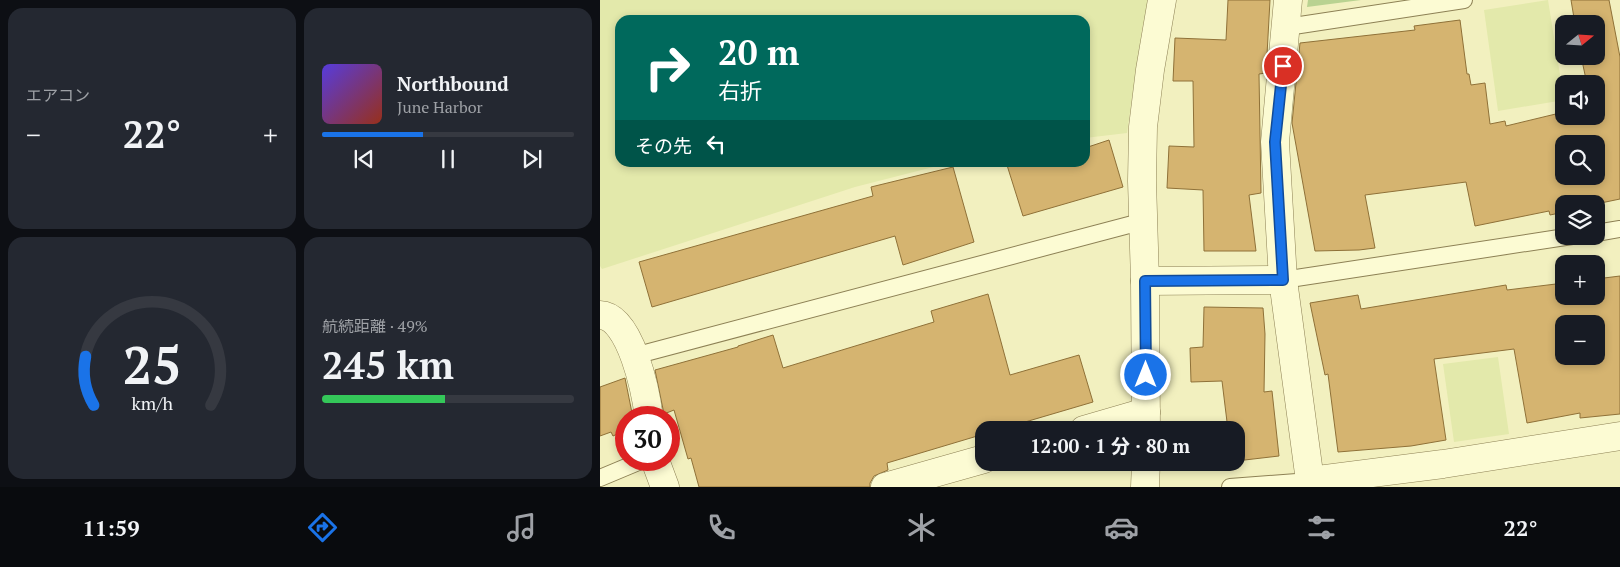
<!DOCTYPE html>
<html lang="ja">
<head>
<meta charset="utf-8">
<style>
  :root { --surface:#171b24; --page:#242831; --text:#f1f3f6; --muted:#9ea1a6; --line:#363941; --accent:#1a73e8 }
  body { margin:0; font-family:"PT Serif","Noto Sans JP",serif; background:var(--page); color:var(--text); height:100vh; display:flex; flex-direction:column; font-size:19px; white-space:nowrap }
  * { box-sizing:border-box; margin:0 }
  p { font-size:16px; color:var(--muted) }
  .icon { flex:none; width:28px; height:28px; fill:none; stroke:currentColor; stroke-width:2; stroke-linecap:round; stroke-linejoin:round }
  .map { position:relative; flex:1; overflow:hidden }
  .sheet { display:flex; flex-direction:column; gap:8px; padding:8px; background:#0d0f14; width:600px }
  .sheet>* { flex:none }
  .guide { position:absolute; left:15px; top:15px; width:475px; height:152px; border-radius:15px; box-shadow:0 2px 8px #0003; background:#00695c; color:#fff; overflow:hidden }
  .needle { width:32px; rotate:72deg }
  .fabs { position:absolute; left:955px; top:15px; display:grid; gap:10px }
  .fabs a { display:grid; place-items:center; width:50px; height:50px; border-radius:10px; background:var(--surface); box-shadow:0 2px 8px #0003; font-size:25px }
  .speed { position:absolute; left:15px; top:406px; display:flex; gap:10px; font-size:25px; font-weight:700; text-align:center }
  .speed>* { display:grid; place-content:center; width:65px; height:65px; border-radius:50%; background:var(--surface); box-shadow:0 2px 8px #0003; line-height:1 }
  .speed .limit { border:8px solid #d22; background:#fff; color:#111 }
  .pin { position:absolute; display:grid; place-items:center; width:42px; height:42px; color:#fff; margin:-21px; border:2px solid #fff; border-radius:50%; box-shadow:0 1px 5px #0007 }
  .me { position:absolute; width:55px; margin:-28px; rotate:0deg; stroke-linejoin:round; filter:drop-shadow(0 0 4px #0008) }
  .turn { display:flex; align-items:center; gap:18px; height:105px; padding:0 20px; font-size:22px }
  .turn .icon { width:65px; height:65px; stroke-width:2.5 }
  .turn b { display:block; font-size:35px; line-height:42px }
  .then { display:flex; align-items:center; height:48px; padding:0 20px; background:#0003; gap:10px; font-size:19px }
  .big { font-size:38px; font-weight:700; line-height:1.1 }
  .sheet .widget { flex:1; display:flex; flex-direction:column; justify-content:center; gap:8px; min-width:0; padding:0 18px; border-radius:15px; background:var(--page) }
  .sheet .dial { align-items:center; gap:0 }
  .dial svg { height:130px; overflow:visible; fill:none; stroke:var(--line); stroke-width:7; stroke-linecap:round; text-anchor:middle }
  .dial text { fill:var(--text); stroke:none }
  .song { display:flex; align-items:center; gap:15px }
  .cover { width:60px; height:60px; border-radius:8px; background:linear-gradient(135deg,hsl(250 70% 55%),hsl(10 70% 35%)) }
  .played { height:5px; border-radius:2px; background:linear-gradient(90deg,var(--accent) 40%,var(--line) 40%) }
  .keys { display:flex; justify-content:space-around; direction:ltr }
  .heat { display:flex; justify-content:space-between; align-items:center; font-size:28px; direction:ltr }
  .charge { height:8px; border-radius:4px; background:linear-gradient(90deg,#34c759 49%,var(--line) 0) }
  .sheet .tiles { flex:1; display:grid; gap:8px; grid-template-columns:repeat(2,1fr) }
  .trip { position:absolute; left:375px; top:421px; width:270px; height:50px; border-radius:15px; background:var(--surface); box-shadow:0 2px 8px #0003; font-weight:700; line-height:50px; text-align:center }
  .tab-bar { display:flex; height:80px; justify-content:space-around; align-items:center; background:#090b0e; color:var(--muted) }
  .tab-bar .icon { width:35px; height:35px }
  .tab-bar .active { color:var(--accent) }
  .tab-bar b { font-size:22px; color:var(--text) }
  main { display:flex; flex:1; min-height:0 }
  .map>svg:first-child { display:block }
  .farmland { fill:#e3e9ab }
  .green { fill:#b9d291 }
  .building { fill:#d5b470; stroke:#8f7138; fill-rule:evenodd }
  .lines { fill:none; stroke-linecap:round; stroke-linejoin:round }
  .lane-casing { stroke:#8d8155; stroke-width:18 }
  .street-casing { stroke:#8d8155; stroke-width:29 }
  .lane { stroke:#fcfbd3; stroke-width:16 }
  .street { stroke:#fcfbd3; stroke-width:28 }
  .route-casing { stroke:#114b97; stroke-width:12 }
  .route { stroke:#1a73e8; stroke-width:9 }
</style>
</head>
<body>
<main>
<section class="sheet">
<div class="tiles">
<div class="widget"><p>エアコン</p>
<div class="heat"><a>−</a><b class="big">22°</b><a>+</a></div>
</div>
<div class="widget">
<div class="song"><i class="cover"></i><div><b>Northbound</b><p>June Harbor</p></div></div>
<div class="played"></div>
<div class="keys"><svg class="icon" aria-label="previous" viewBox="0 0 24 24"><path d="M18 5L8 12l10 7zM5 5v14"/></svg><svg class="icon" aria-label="pause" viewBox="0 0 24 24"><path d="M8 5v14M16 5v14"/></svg><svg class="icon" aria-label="next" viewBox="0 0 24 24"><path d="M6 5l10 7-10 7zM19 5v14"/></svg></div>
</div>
<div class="widget dial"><svg viewBox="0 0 100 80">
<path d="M14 69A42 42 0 1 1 86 69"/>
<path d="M14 69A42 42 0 0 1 9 39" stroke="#1a73e8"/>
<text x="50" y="56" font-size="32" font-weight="700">25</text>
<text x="50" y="72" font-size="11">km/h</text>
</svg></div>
<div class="widget"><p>航続距離 · 49%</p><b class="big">245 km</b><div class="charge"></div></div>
</div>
</section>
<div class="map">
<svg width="1020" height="487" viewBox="0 0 1020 487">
  <rect width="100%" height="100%" fill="#f2f0bf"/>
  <g class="farmland">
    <path d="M0 0H549L542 29 527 133 485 138V20H20V162L349 163 255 187 2 269 0 266Z"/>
    <path d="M948 0 964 100 898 111 884 10Z"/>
    <path d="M898 357 909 434 854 442 843 364Z"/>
  </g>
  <path class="green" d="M708 0H761L707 7Z"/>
  <g class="building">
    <path d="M628 0H670L666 73 659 74 661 193 649 195 656 251H604L603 190 567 188 569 146 594 147 593 81H573L575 38 626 40Z"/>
    <path d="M971 0H1009L1020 57V199L996 204H964V212L950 215 949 211 875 226 866 182 765 195 775 248 759 250 715 251 692 123 700 43 815 30 814 26 860 20 867 74H869L871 85 885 83 890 124 905 121 906 126 964 112V116H996V84H987L981 56H996V24H975ZM964 144H996V176H964Z"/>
    <path d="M509 140 523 187 423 216 406 162H485V148Z"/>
    <path d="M353 167 374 242 303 265 295 236 52 307 39 262 273 196 271 187Z"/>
    <path d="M1020 276V414L980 418V413L927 423 914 349 834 359 846 440 811 446 738 452 728 374 725 375 710 303 758 295 761 309 906 285 907 290 964 283V296H996V279ZM964 324H996V356H964Z"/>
    <path d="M388 294 410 375 479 355 493 402 398 430H384V434L287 463 288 470 274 476 270 483V487H99L91 458 88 459 74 410 64 414 55 370 138 347V346L173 335 183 368 334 322 331 311Z"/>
    <path d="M604 307 663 308 665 334 664 392 672 391 679 456 636 461V430H628L622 381 591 382 590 348 603 347Z"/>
    <path d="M25 378 33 418H26V430L13 436 11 432 0 436V387Z"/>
  </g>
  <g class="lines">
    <g class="lane-casing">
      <g id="lane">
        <path d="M687 27 864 0"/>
        <path d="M996 233 1020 229"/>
        <path d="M683 280 972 236"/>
        <path d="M34 356 544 221"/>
        <path d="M0 478 43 460"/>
        <path d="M630 487 710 481"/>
      </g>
    </g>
    <g class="street-casing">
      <g id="street">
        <path d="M688 0 675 142 683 280 710 481 843 464 1020 436"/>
        <path d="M545 281 683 280"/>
        <path d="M0 315C31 316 46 393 49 418"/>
        <path d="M484 430 546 412"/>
        <path d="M546 430 545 281 542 181 543 127 550 70 562 0"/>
        <path d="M55 460 65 487"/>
        <path d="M285 487 384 459"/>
        <path d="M545 487 546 462"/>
      </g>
    </g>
    <use href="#lane" class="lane"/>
    <use href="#street" class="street"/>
  </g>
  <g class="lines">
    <g class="route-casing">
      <path id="route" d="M546 375 545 281 683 280 675 142 683 66"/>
    </g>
    <use href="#route" class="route"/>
  </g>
</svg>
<div class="fabs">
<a><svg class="needle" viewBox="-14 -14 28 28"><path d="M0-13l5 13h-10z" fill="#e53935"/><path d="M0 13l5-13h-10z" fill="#9ea1a6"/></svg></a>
<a><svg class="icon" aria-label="sound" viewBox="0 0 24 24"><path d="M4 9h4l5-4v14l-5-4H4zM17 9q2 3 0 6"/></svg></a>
<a><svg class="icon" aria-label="search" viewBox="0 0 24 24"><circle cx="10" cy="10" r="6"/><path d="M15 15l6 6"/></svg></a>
<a><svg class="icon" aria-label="layers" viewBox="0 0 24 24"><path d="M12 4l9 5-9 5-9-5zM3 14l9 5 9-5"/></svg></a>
<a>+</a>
<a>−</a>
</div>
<div class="speed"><div class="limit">30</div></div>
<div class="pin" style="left:683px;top:66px;background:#d93025"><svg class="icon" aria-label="arrive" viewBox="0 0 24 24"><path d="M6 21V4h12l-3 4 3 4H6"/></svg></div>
<svg class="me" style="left:546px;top:375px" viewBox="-20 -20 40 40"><circle r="17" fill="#1a73e8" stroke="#fff" stroke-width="3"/><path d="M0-11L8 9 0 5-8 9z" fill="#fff"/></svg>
<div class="trip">12:00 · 1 分 · 80 m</div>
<div class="guide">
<div class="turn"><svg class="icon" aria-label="right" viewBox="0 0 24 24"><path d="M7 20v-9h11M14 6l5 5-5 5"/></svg><div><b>20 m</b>右折</div></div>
<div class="then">その先<svg class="icon" aria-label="left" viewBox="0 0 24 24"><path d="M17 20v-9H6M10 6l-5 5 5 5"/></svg></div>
</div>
</div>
</main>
<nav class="tab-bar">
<b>11:59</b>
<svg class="icon active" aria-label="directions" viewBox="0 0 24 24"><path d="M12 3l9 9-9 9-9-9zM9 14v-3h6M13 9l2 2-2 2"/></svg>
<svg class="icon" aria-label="music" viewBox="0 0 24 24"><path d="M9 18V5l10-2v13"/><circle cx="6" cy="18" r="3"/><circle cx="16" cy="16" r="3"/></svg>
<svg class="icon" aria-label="phone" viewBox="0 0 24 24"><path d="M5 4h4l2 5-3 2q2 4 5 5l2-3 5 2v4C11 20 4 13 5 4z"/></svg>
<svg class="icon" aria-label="climate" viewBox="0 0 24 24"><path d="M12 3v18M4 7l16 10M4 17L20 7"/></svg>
<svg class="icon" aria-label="car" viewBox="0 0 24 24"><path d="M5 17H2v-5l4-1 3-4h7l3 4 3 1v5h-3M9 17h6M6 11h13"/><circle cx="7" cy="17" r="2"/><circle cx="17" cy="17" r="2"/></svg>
<svg class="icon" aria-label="filters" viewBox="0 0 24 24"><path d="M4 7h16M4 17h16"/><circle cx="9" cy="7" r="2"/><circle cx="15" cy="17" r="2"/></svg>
<b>22°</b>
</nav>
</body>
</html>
